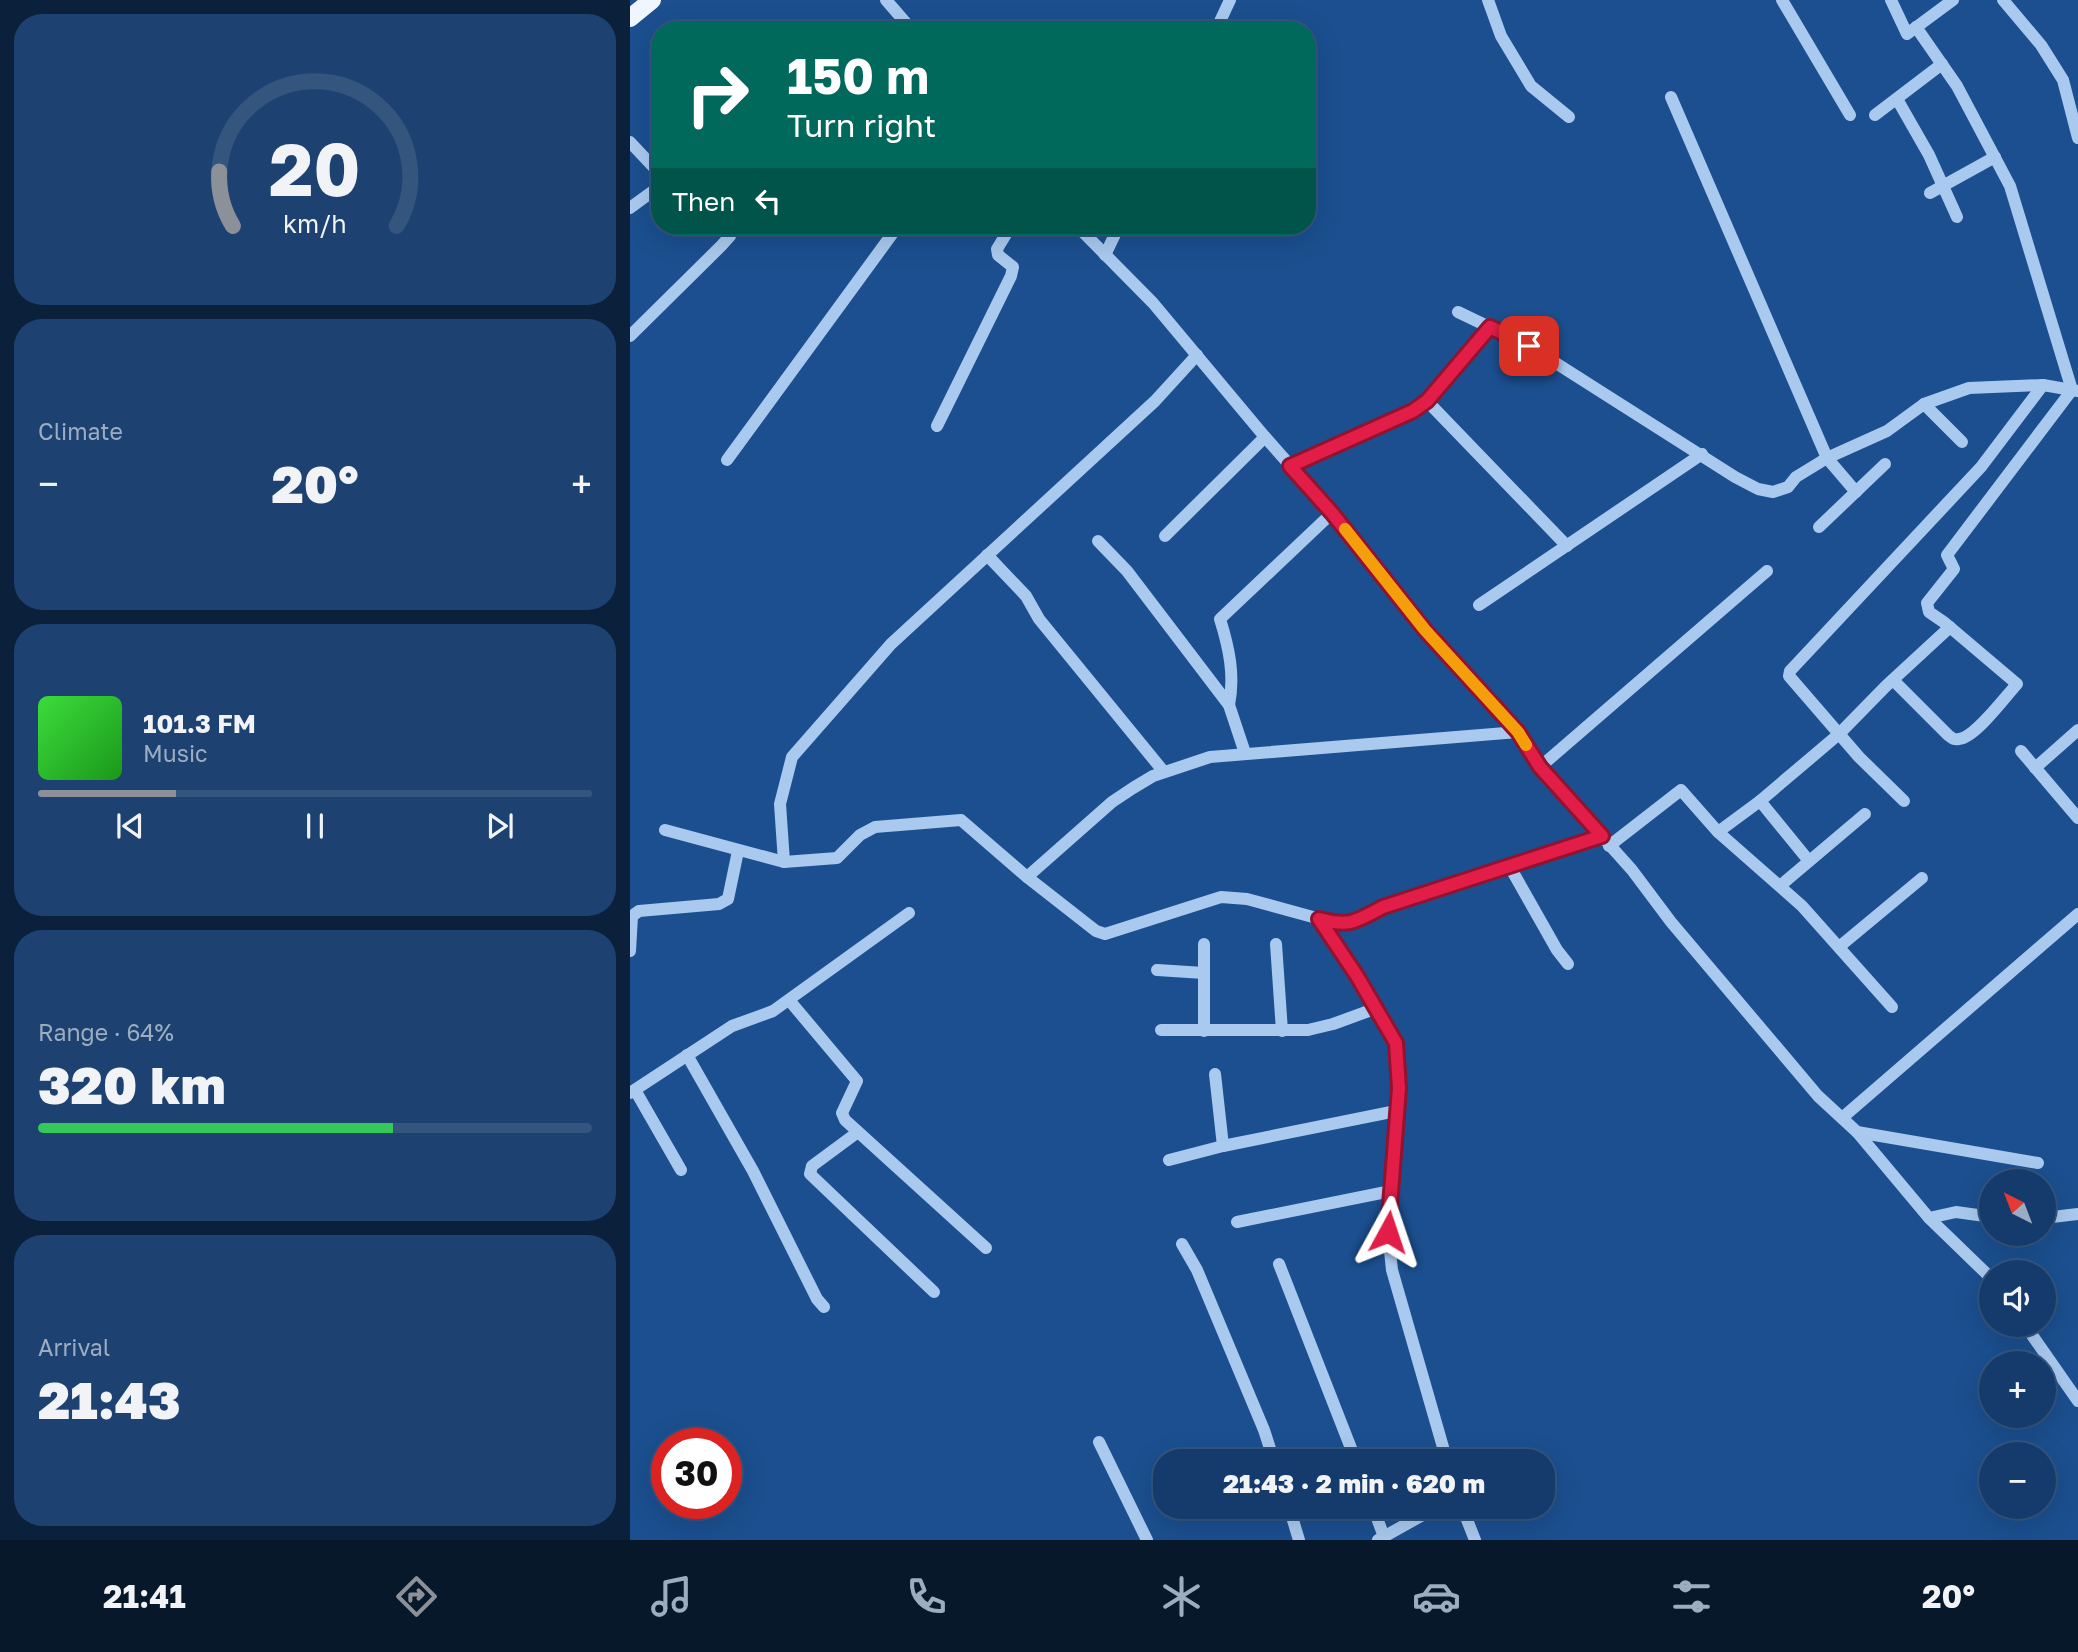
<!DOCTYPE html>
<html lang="en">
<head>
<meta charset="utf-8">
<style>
  :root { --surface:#143b6b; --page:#1d4271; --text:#f1f3f6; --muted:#9dadc1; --line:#33557e; --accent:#8c9099 }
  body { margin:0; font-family:"Golos Text",sans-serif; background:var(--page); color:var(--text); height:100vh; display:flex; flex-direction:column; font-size:26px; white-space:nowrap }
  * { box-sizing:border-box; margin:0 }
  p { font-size:23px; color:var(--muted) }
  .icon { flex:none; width:38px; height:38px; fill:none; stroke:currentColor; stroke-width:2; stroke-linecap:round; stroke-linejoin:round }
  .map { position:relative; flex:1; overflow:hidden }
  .panel { display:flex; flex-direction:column; gap:14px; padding:14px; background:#0b203b; width:630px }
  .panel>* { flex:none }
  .hud { position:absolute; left:21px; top:21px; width:665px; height:214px; border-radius:28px; box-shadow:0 7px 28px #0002,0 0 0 2px var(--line); background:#00695c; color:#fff; overflow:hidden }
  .needle { width:46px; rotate:318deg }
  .controls { position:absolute; left:1349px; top:1169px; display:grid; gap:14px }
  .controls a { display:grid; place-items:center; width:77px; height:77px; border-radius:50%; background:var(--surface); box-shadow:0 7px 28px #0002,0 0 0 2px var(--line); font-size:35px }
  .speed { position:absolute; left:21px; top:1428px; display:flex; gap:14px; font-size:35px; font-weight:700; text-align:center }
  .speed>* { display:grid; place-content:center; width:91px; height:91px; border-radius:50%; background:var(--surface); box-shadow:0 7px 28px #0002,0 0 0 2px var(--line); line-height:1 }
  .speed .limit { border:10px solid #d22; background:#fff; color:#111 }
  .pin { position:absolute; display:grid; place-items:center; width:60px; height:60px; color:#fff; margin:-30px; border-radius:14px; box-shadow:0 4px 10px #0006 }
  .me { position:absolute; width:77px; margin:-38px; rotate:5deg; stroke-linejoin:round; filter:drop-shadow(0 0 5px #0008) }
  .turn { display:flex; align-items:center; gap:24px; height:147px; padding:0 21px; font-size:32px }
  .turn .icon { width:91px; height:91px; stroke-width:2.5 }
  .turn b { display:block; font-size:49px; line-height:60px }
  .then { display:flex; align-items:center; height:66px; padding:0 21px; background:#0003; gap:14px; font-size:26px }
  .big { font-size:52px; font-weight:800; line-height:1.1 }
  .panel .widget { flex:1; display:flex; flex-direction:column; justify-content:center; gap:10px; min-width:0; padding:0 24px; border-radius:28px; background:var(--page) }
  .panel .dial { align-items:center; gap:0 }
  .dial svg { height:182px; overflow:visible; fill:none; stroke:var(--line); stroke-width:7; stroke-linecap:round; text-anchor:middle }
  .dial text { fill:var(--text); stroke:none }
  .song { display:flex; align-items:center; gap:21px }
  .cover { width:84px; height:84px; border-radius:10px; background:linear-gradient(135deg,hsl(120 70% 55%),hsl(120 70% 35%)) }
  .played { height:7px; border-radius:4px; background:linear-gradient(90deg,var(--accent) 25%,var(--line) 25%) }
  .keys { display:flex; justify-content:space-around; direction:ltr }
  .heat { display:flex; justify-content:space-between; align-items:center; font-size:38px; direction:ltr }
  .charge { height:10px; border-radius:5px; background:linear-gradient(90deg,#34c759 64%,var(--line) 0) }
  .trip { position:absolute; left:523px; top:1449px; width:402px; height:70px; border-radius:28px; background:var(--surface); box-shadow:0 7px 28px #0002,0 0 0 2px var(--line); font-weight:800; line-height:70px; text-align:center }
  .menu { display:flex; height:112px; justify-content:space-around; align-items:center; background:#08182b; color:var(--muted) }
  .menu .icon { width:49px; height:49px }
  .menu .on { color:var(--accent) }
  .menu b { font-size:32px; color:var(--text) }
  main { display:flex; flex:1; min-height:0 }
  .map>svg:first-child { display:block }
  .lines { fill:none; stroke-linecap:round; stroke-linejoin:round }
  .minor { stroke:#a9c9ee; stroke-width:12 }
  .major { stroke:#f0f6ff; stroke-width:18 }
  .route-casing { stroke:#92132f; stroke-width:18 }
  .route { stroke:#e11d48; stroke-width:12 }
  .slow { stroke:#f59e0b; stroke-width:12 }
</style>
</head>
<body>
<main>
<section class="panel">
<div class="widget dial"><svg viewBox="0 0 100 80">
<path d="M14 69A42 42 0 1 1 86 69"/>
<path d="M14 69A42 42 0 0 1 8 45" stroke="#8c9099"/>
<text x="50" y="56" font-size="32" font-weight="700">20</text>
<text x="50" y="72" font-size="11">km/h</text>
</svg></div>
<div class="widget"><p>Climate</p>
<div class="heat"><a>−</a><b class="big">20°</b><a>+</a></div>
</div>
<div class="widget">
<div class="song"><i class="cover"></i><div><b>101.3 FM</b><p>Music</p></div></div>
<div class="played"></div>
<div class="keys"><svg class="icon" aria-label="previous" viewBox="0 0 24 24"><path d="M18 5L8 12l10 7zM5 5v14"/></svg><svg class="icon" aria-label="pause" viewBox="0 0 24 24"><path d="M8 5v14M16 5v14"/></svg><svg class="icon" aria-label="next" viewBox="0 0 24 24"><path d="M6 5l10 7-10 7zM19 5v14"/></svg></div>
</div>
<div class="widget"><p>Range · 64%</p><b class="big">320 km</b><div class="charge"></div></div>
<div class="widget"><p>Arrival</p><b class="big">21:43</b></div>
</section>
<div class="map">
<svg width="1448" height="1540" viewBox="0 0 1448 1540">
  <rect width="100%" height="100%" fill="#1b4f8f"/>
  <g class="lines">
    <g class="minor">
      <path d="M256 0 282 30"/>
      <path d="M858 0 871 36 901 86 939 117"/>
      <path d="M1152 0 1220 115"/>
      <path d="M1261 0 1277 34 1323 0"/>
      <path d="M1373 0 1411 45 1433 80 1448 138"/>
      <path d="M586 30 600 0"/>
      <path d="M1041 97 1197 458 1226 492"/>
      <path d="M1267 99 1299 155 1327 217"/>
      <path d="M1245 115 1312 64"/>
      <path d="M0 142 30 174"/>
      <path d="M1300 193 1365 157"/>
      <path d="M0 208 30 186"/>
      <path d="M447 226 523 303 635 437 702 513 795 630 888 732 910 767 1002 870 1041 922 1188 1096 1227 1132 1299 1218 1362 1279"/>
      <path d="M475 255 489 226"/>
      <path d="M828 312 899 346 1105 477 1128 489 1143 492 1158 487 1166 477 1197 458 1257 431 1294 404 1339 388 1413 385 1448 391"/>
      <path d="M0 336 91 246 100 236 103 226"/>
      <path d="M797 401 937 546"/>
      <path d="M1294 404 1332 442"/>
      <path d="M307 426 381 276 383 267 368 255 367 249 381 226"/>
      <path d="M97 460 268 226"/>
      <path d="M660 466 783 411 797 401 860 327"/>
      <path d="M1189 527 1255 464"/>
      <path d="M535 536 635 437"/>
      <path d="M468 541 497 571 599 705 615 753"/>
      <path d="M357 555 396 596 409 619 534 772"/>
      <path d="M849 605 1072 454"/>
      <path d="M1263 680 1318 735C1322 738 1323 740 1329 739 1345 738 1375 697 1387 684L1315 623 1299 612 1297 603 1324 569 1317 555 1442 390 1380 186 1327 86 1286 27"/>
      <path d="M599 705C605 675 599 648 590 619L702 513"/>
      <path d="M1391 751 1448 818"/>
      <path d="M910 767 1137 571"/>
      <path d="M1405 768 1448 730"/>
      <path d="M1130 801 1179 861"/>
      <path d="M1274 801 1229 757 1159 676 1160 671 1351 467 1413 385"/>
      <path d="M35 830 154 862 207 858 230 835 245 827 331 820 397 877 466 931 475 934 591 897 617 899 712 925 727 921 753 907 972 836"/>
      <path d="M1088 832 1130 801 1209 734 1256 686 1320 627"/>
      <path d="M979 846 1051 790 1088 832 1172 906 1262 1007"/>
      <path d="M154 862 150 804 162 757 261 644 525 401 567 355"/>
      <path d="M880 867 927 950 938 964"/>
      <path d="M397 877 482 802 503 788 523 776 580 757 888 732"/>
      <path d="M1151 885 1235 814"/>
      <path d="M689 919 727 976 766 1043 769 1088 758 1232 762 1270 817 1461"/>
      <path d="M646 944 652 1031"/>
      <path d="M1209 947 1292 878"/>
      <path d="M0 951 2 916 9 911 89 904 98 899 108 851"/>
      <path d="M527 970 574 973"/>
      <path d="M159 1000 227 1081 212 1113 215 1120 356 1248"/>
      <path d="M531 1030H678L703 1024 747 1008"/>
      <path d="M574 1031V944"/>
      <path d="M57 1055 123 1171 187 1299 194 1307"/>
      <path d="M585 1074 593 1146"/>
      <path d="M5 1090 51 1170"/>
      <path d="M0 1093 102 1026 143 1011 279 913"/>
      <path d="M1212 1118 1448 914"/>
      <path d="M228 1132 182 1166 180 1174 304 1292"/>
      <path d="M1227 1132 1408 1163"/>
      <path d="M539 1160 593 1146 766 1111"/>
      <path d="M1299 1218 1326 1212 1362 1217"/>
      <path d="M1414 1218 1448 1214"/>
      <path d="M607 1222 761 1191"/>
      <path d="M552 1244 567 1270 634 1430 644 1461"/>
      <path d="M649 1264 726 1461"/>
      <path d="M1395 1325 1448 1401"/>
      <path d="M469 1442 517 1540"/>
      <path d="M659 1507 669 1540"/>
      <path d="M743 1507 754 1537"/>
      <path d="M832 1507 845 1540"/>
      <path d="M748 1540 807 1507"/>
    </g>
    <path class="major" d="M0 18 22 0"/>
  </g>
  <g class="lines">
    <g class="route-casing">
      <path id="route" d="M758 1232 769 1088 766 1043 727 976 689 919C720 927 725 922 753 907L972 836 910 767 888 732 795 630 702 513 660 466 783 411 797 401 860 327 899 346"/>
    </g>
    <use href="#route" class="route"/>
    <path class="slow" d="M715 529 795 630 888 732 896 745"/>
  </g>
</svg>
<div class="controls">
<a><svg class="needle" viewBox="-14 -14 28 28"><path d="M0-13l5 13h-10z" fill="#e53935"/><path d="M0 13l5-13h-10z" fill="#9dadc1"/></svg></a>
<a><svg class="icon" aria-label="sound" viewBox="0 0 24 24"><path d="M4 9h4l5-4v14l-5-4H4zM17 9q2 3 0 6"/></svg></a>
<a>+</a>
<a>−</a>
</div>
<div class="speed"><div class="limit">30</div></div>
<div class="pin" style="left:899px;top:346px;background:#d93025"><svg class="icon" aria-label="arrive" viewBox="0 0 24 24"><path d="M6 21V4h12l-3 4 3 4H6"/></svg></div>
<svg class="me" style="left:758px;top:1232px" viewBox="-20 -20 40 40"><path d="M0-17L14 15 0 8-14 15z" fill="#e11d48" stroke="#fff" stroke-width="4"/></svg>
<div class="trip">21:43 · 2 min · 620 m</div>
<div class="hud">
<div class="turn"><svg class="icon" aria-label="right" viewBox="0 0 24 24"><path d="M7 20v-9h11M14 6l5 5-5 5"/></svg><div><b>150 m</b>Turn right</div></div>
<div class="then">Then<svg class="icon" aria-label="left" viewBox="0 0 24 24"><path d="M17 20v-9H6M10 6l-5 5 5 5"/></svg></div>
</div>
</div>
</main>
<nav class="menu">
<b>21:41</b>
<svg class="icon on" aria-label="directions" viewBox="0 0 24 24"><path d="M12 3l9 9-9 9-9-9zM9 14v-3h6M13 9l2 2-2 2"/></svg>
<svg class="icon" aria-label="music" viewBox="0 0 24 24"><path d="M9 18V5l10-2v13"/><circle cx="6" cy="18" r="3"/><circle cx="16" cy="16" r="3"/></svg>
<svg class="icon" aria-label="phone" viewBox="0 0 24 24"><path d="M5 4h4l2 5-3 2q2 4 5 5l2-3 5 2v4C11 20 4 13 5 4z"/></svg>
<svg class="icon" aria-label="climate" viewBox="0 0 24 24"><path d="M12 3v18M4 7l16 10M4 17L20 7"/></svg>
<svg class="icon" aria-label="car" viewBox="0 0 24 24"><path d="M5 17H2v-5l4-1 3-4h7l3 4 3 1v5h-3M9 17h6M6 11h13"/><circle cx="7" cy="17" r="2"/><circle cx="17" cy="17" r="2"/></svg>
<svg class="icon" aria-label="filters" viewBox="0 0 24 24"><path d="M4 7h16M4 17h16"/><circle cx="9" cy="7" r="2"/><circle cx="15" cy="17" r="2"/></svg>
<b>20°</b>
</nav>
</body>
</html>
